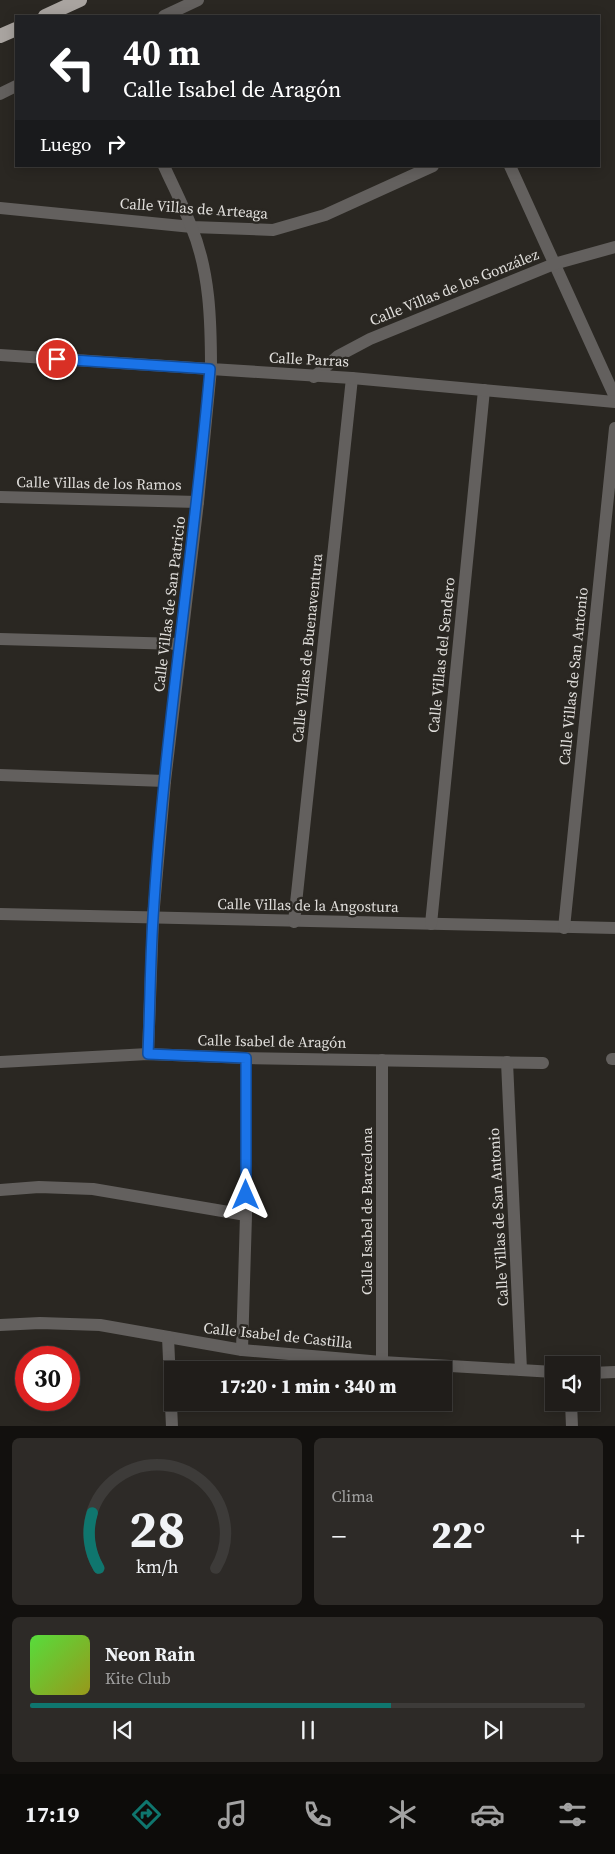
<!DOCTYPE html>
<html lang="es">
<head>
<meta charset="utf-8">
<style>
  :root { --surface:#201d1a; --page:#2d2a27; --text:#f1f3f6; --muted:#a2a2a2; --line:#3d3b39; --accent:#0f766e }
  body { margin:0; font-family:"Source Serif 4",serif; background:var(--page); color:var(--text); height:100vh; display:flex; flex-direction:column; font-size:19px; white-space:nowrap }
  * { box-sizing:border-box; margin:0 }
  p { font-size:16px; color:var(--muted) }
  .icon { flex:none; width:28px; height:28px; fill:none; stroke:currentColor; stroke-width:2; stroke-linecap:round; stroke-linejoin:round }
  .map { position:relative; height:1426px; overflow:hidden }
  .sheet { display:flex; flex-direction:column; gap:12px; padding:12px; background:#12100e; flex:1 }
  .sheet>* { flex:none }
  .guide { position:absolute; left:15px; top:15px; width:585px; height:152px; border-radius:0px; box-shadow:0 2px 12px #0003,0 0 0 1px var(--line); background:#202124; color:#fff; overflow:hidden }
  .fabs { position:absolute; left:545px; top:1356px; display:grid; gap:10px }
  .fabs a { display:grid; place-items:center; width:55px; height:55px; border-radius:0px; background:var(--surface); box-shadow:0 2px 12px #0003,0 0 0 1px var(--line); font-size:25px }
  .speed { position:absolute; left:15px; top:1346px; display:flex; gap:10px; font-size:25px; font-weight:700; text-align:center }
  .speed>* { display:grid; place-content:center; width:65px; height:65px; border-radius:50%; background:var(--surface); box-shadow:0 2px 12px #0003,0 0 0 1px var(--line); line-height:1 }
  .speed .limit { border:8px solid #d22; background:#fff; color:#111 }
  .pin { position:absolute; display:grid; place-items:center; width:42px; height:42px; color:#fff; margin:-21px; border:2px solid #fff; border-radius:50%; box-shadow:0 1px 5px #0007 }
  .me { position:absolute; width:55px; margin:-28px; rotate:0deg; stroke-linejoin:round; filter:drop-shadow(0 0 4px #0008) }
  .turn { display:flex; align-items:center; gap:18px; height:105px; padding:0 25px; font-size:22px }
  .turn .icon { width:65px; height:65px; stroke-width:2.5 }
  .turn b { display:block; font-size:35px; line-height:42px }
  .then { display:flex; align-items:center; height:48px; padding:0 25px; background:#0003; gap:10px; font-size:19px }
  .big { font-size:38px; font-weight:800; line-height:1.1 }
  .sheet .widget { flex:1; display:flex; flex-direction:column; justify-content:center; gap:8px; min-width:0; padding:0 18px; border-radius:8px; background:var(--page) }
  .sheet .dial { align-items:center; gap:0 }
  .dial svg { height:130px; overflow:visible; fill:none; stroke:var(--line); stroke-width:7; stroke-linecap:round; text-anchor:middle }
  .dial text { fill:var(--text); stroke:none }
  .song { display:flex; align-items:center; gap:15px }
  .cover { width:60px; height:60px; border-radius:8px; background:linear-gradient(135deg,hsl(110 70% 55%),hsl(60 70% 35%)) }
  .played { height:5px; border-radius:2px; background:linear-gradient(90deg,var(--accent) 65%,var(--line) 65%) }
  .keys { display:flex; justify-content:space-around; direction:ltr }
  .heat { display:flex; justify-content:space-between; align-items:center; font-size:28px; direction:ltr }
  .sheet .tiles { flex:1; display:grid; gap:12px; grid-template-columns:1fr 1fr }
  .widget:last-child { grid-column:span 2 }
  .trip { position:absolute; left:164px; top:1361px; width:288px; height:50px; border-radius:0px; background:var(--surface); box-shadow:0 2px 12px #0003,0 0 0 1px var(--line); font-weight:800; line-height:50px; text-align:center }
  .tabs { display:flex; height:80px; justify-content:space-around; align-items:center; background:#0d0c0a; color:var(--muted) }
  .tabs .icon { width:35px; height:35px }
  .tabs .active { color:var(--accent) }
  .tabs b { font-size:22px; color:var(--text) }
  .map>svg:first-child { display:block }
  .lines { fill:none; stroke-linecap:round; stroke-linejoin:round }
  .minor { stroke:#63605e; stroke-width:12 }
  .tertiary { stroke:#63605e; stroke-width:12 }
  .trunk { stroke:#a9a4a0; stroke-width:14 }
  .route-casing { stroke:#114b97; stroke-width:12 }
  .route { stroke:#1a73e8; stroke-width:9 }
  .labels { text-anchor:middle; dominant-baseline:central; stroke-width:5; stroke-linejoin:round; paint-order:stroke }
  .street-label { font-size:15px; fill:#e1dfdc; stroke:#2a2722 }
</style>
</head>
<body>
<div class="map">
<svg width="615" height="1427" viewBox="0 0 615 1427">
  <rect width="100%" height="100%" fill="#2a2722"/>
  <g class="lines">
    <g class="minor">
      <path d="M510 166 615 397"/>
      <path d="M0 208 192 227 273 230 325 215 433 166"/>
      <path d="M0 355 211 369 198 502 165 781 153 918 148 1054"/>
      <path d="M314 377 338 356 370 339 554 264 615 247"/>
      <path d="M0 497 198 502"/>
      <path d="M0 639 180 644"/>
      <path d="M0 775 165 781"/>
      <path d="M0 914 615 928"/>
      <path d="M294 922 352 378"/>
      <path d="M431 924 484 390"/>
      <path d="M564 928 615 428"/>
      <path d="M612 1059H615"/>
      <path d="M0 1062 148 1054 246 1058 543 1063"/>
      <path d="M507 1062 521 1370"/>
      <path d="M0 1190 39 1187 93 1189 246 1215"/>
      <path d="M0 1325 40 1323 100 1325 242 1350 382 1362 554 1372"/>
      <path d="M168 1337 172 1427"/>
      <path d="M242 1350 246 1215V1058"/>
      <path d="M382 1362V1060"/>
      <path d="M591 1373 615 1372"/>
      <path d="M571 1402 572 1427"/>
    </g>
    <g class="tertiary">
      <path d="M164 16 198 0"/>
      <path d="M0 94 16 86"/>
      <path d="M164 166C173 186 183 205 191 226 210 271 211 322 211 369L352 378 615 402"/>
    </g>
    <g class="trunk">
      <path d="M45 16 80 0"/>
      <path d="M0 36 16 29"/>
    </g>
  </g>
  <g class="lines">
    <g class="route-casing">
      <path id="route" d="M57 359 210 369C194 552 164 734 153 918 150 963 150 1009 148 1054L246 1058V1195"/>
    </g>
    <use href="#route" class="route"/>
  </g>
  <g class="labels">
    <g class="street-label">
      <text transform="translate(194 208) rotate(4)">Calle Villas de Arteaga</text>
      <text transform="translate(454 287) rotate(-22)">Calle Villas de los González</text>
      <text transform="translate(309 359) rotate(3)">Calle Parras</text>
      <text transform="translate(99 483) rotate(1)">Calle Villas de los Ramos</text>
      <text transform="translate(169 604) rotate(-83)">Calle Villas de San Patricio</text>
      <text transform="translate(307 648) rotate(-84)">Calle Villas de Buenaventura</text>
      <text transform="translate(441 655) rotate(-84)">Calle Villas del Sendero</text>
      <text transform="translate(573 676) rotate(-84)">Calle Villas de San Antonio</text>
      <text transform="translate(308 905) rotate(1)">Calle Villas de la Angostura</text>
      <text transform="translate(272 1041) rotate(1)">Calle Isabel de Aragón</text>
      <text transform="translate(366 1211) rotate(-90)">Calle Isabel de Barcelona</text>
      <text transform="translate(498 1217) rotate(-93)">Calle Villas de San Antonio</text>
      <text transform="translate(278 1335) rotate(6)">Calle Isabel de Castilla</text>
    </g>
  </g>
</svg>
<div class="fabs">
<a><svg class="icon" aria-label="sound" viewBox="0 0 24 24"><path d="M4 9h4l5-4v14l-5-4H4zM17 9q2 3 0 6"/></svg></a>
</div>
<div class="speed"><div class="limit">30</div></div>
<div class="pin" style="left:57px;top:359px;background:#d93025"><svg class="icon" aria-label="arrive" viewBox="0 0 24 24"><path d="M6 21V4h12l-3 4 3 4H6"/></svg></div>
<svg class="me" style="left:246px;top:1195px" viewBox="-20 -20 40 40"><path d="M0-17L14 15 0 8-14 15z" fill="#1a73e8" stroke="#fff" stroke-width="4"/></svg>
<div class="trip">17:20 · 1 min · 340 m</div>
<div class="guide">
<div class="turn"><svg class="icon" aria-label="left" viewBox="0 0 24 24"><path d="M17 20v-9H6M10 6l-5 5 5 5"/></svg><div><b>40 m</b>Calle Isabel de Aragón</div></div>
<div class="then">Luego<svg class="icon" aria-label="right" viewBox="0 0 24 24"><path d="M7 20v-9h11M14 6l5 5-5 5"/></svg></div>
</div>
</div>
<section class="sheet">
<div class="tiles">
<div class="widget dial"><svg viewBox="0 0 100 80">
<path d="M14 69A42 42 0 1 1 86 69"/>
<path d="M14 69A42 42 0 0 1 10 35" stroke="#0f766e"/>
<text x="50" y="56" font-size="32" font-weight="700">28</text>
<text x="50" y="72" font-size="11">km/h</text>
</svg></div>
<div class="widget"><p>Clima</p>
<div class="heat"><a>−</a><b class="big">22°</b><a>+</a></div>
</div>
<div class="widget">
<div class="song"><i class="cover"></i><div><b>Neon Rain</b><p>Kite Club</p></div></div>
<div class="played"></div>
<div class="keys"><svg class="icon" aria-label="previous" viewBox="0 0 24 24"><path d="M18 5L8 12l10 7zM5 5v14"/></svg><svg class="icon" aria-label="pause" viewBox="0 0 24 24"><path d="M8 5v14M16 5v14"/></svg><svg class="icon" aria-label="next" viewBox="0 0 24 24"><path d="M6 5l10 7-10 7zM19 5v14"/></svg></div>
</div>
</div>
</section>
<nav class="tabs">
<b>17:19</b>
<svg class="icon active" aria-label="directions" viewBox="0 0 24 24"><path d="M12 3l9 9-9 9-9-9zM9 14v-3h6M13 9l2 2-2 2"/></svg>
<svg class="icon" aria-label="music" viewBox="0 0 24 24"><path d="M9 18V5l10-2v13"/><circle cx="6" cy="18" r="3"/><circle cx="16" cy="16" r="3"/></svg>
<svg class="icon" aria-label="phone" viewBox="0 0 24 24"><path d="M5 4h4l2 5-3 2q2 4 5 5l2-3 5 2v4C11 20 4 13 5 4z"/></svg>
<svg class="icon" aria-label="climate" viewBox="0 0 24 24"><path d="M12 3v18M4 7l16 10M4 17L20 7"/></svg>
<svg class="icon" aria-label="car" viewBox="0 0 24 24"><path d="M5 17H2v-5l4-1 3-4h7l3 4 3 1v5h-3M9 17h6M6 11h13"/><circle cx="7" cy="17" r="2"/><circle cx="17" cy="17" r="2"/></svg>
<svg class="icon" aria-label="filters" viewBox="0 0 24 24"><path d="M4 7h16M4 17h16"/><circle cx="9" cy="7" r="2"/><circle cx="15" cy="17" r="2"/></svg>
</nav>
</body>
</html>
